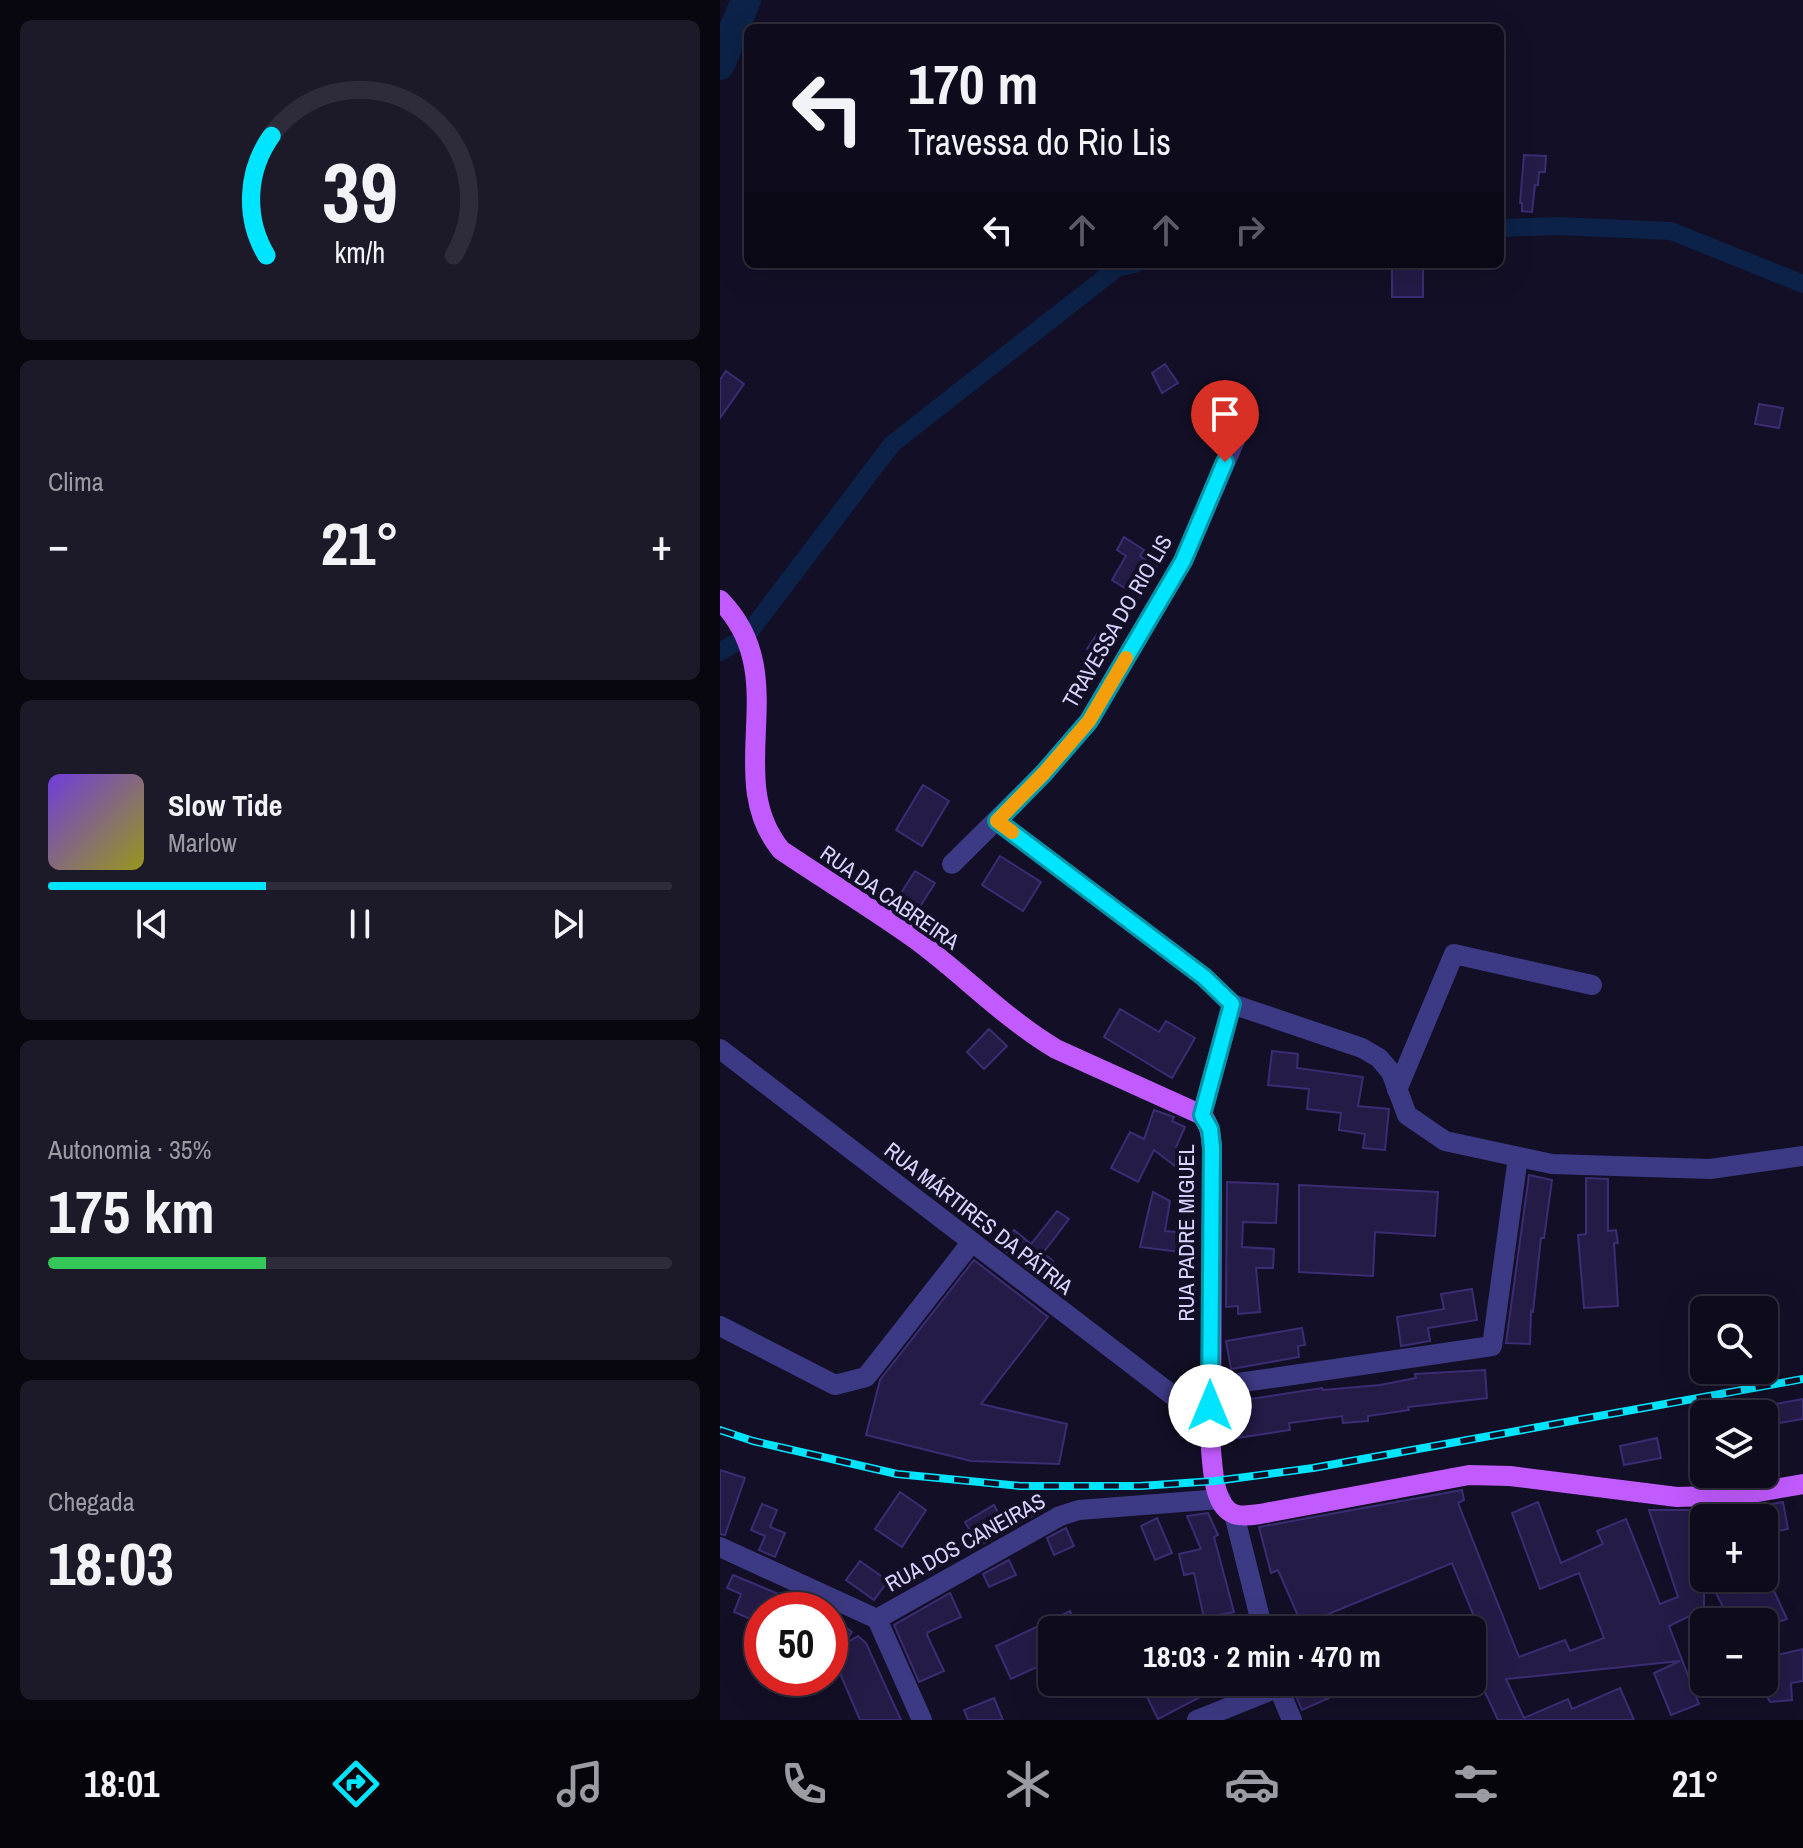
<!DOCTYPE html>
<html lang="pt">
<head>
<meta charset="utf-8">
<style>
  :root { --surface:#0e0b1c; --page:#1c1929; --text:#f1f3f6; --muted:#9b9ba3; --line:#2e2b3b; --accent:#00e5ff }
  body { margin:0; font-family:"Archivo Narrow",sans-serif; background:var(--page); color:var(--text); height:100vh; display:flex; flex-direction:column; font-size:30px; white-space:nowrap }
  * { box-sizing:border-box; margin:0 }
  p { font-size:26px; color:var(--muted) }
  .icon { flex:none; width:44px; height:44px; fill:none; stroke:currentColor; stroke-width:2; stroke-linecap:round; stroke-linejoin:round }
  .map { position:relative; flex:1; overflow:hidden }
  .panel { display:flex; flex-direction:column; gap:20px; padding:20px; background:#08060f; width:720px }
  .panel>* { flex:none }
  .banner { position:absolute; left:24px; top:24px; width:760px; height:244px; border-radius:12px; box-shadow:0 8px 32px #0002,0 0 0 2px var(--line); background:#0e0b1c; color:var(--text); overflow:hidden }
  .buttons { position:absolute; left:970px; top:1296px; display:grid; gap:16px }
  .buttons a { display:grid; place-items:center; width:88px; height:88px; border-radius:12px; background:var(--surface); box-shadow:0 8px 32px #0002,0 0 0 2px var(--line); font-size:40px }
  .speed { position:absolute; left:24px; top:1592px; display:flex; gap:16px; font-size:40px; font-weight:700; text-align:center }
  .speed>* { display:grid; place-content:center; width:104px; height:104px; border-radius:50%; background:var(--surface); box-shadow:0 8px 32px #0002,0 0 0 2px var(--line); line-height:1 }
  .speed .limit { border:12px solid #d22; background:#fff; color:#111 }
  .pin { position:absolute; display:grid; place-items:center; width:68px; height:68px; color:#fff; margin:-82px -34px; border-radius:50% 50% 50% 0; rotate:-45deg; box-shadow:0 0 8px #0007 }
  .pin .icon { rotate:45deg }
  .me { position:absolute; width:88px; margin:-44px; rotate:0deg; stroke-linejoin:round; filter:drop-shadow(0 0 6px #0008) }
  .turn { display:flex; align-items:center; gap:28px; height:168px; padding:0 32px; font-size:36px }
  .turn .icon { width:104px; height:104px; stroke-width:2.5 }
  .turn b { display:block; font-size:56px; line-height:68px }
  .lanes { display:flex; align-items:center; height:76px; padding:0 32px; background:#0003; justify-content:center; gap:40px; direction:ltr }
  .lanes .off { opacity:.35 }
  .big { font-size:60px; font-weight:800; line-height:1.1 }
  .panel .tile { flex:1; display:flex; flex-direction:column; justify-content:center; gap:12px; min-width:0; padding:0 28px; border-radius:12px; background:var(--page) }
  .panel .dial { align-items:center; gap:0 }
  .dial svg { height:208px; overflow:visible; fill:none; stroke:var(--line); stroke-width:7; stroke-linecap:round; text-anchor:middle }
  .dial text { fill:var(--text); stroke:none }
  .song { display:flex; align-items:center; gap:24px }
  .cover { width:96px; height:96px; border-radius:12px; background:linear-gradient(135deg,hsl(260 70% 55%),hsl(60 70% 35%)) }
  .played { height:8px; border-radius:4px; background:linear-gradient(90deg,var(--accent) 35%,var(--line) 35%) }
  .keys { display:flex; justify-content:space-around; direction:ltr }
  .heat { display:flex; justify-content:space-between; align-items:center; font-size:44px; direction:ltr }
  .charge { height:12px; border-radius:6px; background:linear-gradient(90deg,#34c759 35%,var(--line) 0) }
  .trip { position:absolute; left:318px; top:1616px; width:448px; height:80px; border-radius:12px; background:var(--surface); box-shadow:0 8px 32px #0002,0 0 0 2px var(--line); font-weight:800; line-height:80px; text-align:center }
  .tabs { display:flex; height:128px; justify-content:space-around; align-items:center; background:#06040b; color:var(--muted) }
  .tabs .icon { width:56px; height:56px }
  .tabs .selected { color:var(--accent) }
  .tabs b { font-size:36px; color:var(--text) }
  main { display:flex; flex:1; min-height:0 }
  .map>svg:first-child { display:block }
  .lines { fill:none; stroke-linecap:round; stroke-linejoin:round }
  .stream { stroke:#0c2248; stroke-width:5 }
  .canal { stroke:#0c2248; stroke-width:18 }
  .river { stroke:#0c2248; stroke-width:30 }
  .building { fill:#241b47; stroke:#3b2d73; stroke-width:2 }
  .minor { stroke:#3d3a85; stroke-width:20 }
  .major { stroke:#c25bff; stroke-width:20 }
  .rail-casing { stroke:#00e5ff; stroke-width:8 }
  .rail { stroke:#130f26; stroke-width:5; stroke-dasharray:15; stroke-linecap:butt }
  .route-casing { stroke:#0095a6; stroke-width:20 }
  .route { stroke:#00e5ff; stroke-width:14 }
  .slow { stroke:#f59e0b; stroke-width:14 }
  .labels { text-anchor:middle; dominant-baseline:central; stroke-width:8; stroke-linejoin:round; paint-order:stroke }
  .street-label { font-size:22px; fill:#d9d4ff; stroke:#130f26 }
</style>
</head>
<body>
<main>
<section class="panel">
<div class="tile dial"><svg viewBox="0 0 100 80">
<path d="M14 69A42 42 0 1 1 86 69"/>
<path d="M14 69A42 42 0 0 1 16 23" stroke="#00e5ff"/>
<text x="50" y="56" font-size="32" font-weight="700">39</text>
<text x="50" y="72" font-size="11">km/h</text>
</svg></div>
<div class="tile"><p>Clima</p>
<div class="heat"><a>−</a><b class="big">21°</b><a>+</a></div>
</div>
<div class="tile">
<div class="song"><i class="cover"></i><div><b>Slow Tide</b><p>Marlow</p></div></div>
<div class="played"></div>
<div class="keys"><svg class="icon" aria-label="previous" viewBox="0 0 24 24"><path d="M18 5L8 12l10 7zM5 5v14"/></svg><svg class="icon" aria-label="pause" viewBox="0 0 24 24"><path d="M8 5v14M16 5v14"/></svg><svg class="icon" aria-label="next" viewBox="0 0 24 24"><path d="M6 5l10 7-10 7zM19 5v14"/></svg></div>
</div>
<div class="tile"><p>Autonomia · 35%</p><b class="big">175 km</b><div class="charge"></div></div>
<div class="tile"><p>Chegada</p><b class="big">18:03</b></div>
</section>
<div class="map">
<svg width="1083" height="1720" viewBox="0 0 1083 1720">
  <rect width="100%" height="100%" fill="#130f26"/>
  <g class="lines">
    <path class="stream" d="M0 24 18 20"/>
    <g class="canal">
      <path d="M780 228 839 226 951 231 1083 284"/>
      <path d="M31 630 172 444 397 268 415 264"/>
      <path d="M0 652 19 641"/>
    </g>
    <path class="river" d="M0 65 26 0"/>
  </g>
  <g class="building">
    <path d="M804 155 826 156 825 172H819L818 185H815L812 212 802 211V203H800Z"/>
    <rect x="672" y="264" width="31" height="33"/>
    <path d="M445 364 458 383 442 393 432 373Z"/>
    <path d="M6 371 24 384 0 418V380Z"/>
    <path d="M1039 404 1063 408 1059 428 1035 424Z"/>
    <path d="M404 537 424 550 420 556 437 566 419 597 392 580 406 556 397 550Z"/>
    <path d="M378 633 393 644 382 660 367 649Z"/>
    <path d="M203 785 229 801 202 846 176 830Z"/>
    <path d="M280 856 321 882 303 911 262 885Z"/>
    <path d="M195 871 215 883 194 916 174 904Z"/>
    <path d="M400 1009 439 1032 446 1021 475 1038 452 1078 384 1037Z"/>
    <path d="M269 1029 287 1046 264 1069 247 1052Z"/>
    <path d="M552 1051 578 1054 577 1068 643 1077 638 1106 669 1109 665 1150 643 1148 645 1134 619 1130 621 1113 587 1109 589 1089 548 1085Z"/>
    <path d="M434 1110 454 1117 452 1121 465 1127 456 1147 477 1162 467 1175 434 1150 418 1182 391 1168 410 1132 424 1139Z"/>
    <path d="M809 1175 832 1180 824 1238H821L813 1312 811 1311 810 1344 786 1343Z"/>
    <path d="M866 1178 888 1179V1231L896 1230 898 1243H894L898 1306 864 1308 858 1235 866 1234Z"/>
    <path d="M507 1182 558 1184 556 1223 523 1222 522 1247 554 1249 553 1268H536L540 1312 518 1314V1306L506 1307Z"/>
    <path d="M579 1185 718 1192 715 1236 655 1232 653 1276 579 1272Z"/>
    <path d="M433 1192 450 1201 445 1231 469 1233V1253L420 1247Z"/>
    <path d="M337 1211 349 1219 323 1253 333 1261 320 1277 280 1247 294 1230 311 1244Z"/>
    <path d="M254 1260 328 1317 261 1404 347 1424 339 1464 251 1461 146 1435 160 1380Z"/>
    <path d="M752 1289 757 1320 708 1328 710 1341 681 1346 677 1317 724 1309 721 1294Z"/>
    <path d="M582 1328 585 1345 578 1346 579 1357 511 1369 506 1341Z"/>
    <path d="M765 1370 767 1398 688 1407 689 1410 648 1416V1421L623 1423 622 1416 569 1423 570 1430 504 1440V1403L602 1388 603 1390 660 1385 696 1378 695 1374Z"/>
    <path d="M1083 1399V1419L1053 1424 1050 1405Z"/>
    <path d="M937 1438 941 1458 904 1465 900 1446Z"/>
    <path d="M0 1470 25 1478 5 1535 0 1534Z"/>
    <path d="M742 1490 744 1500 738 1503 799 1657 845 1640 850 1651 884 1638 859 1573 820 1589 792 1513 818 1502 841 1563 883 1544 877 1531 906 1519 940 1604 958 1597 929 1510H984V1609L949 1626 979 1704 951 1715 934 1673 960 1661 786 1679 804 1718 848 1699 852 1709 900 1688 914 1720H778L764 1690 752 1694V1629L758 1626 732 1563 582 1625 558 1570 551 1573 539 1527Z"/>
    <path d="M180 1492 206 1510 182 1547 155 1529Z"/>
    <path d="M315 1497 323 1510 259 1546 245 1522 274 1505 281 1518Z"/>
    <path d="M1063 1502 1068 1529 1044 1534V1518H1012L1011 1511Z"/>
    <path d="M42 1504 57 1510 50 1527 65 1533 55 1557 39 1550 45 1536 31 1530Z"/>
    <path d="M488 1513 498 1535 494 1537 514 1612 484 1618 474 1573 464 1575 459 1554 481 1549 467 1516Z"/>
    <path d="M437 1518 452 1553 435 1560 421 1526Z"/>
    <path d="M346 1528 354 1546 334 1555 327 1538Z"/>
    <path d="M289 1560 296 1575 269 1587 263 1574Z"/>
    <path d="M140 1561 168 1581 154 1600 126 1580Z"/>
    <path d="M13 1575 97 1610H42V1624L14 1612 21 1594 7 1588Z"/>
    <path d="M988 1578H1048L1067 1619 1044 1627V1622H1011Z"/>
    <path d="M230 1593 241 1617 208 1632 207 1635 224 1671 199 1682 174 1625Z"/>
    <path d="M350 1611 359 1630H332V1660L291 1679 276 1646Z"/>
    <path d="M110 1615 132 1632 123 1645 138 1636 146 1643 181 1720H140L116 1664 112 1660 110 1662Z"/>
    <path d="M1083 1649V1681L1071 1683 1072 1700 1050 1702 1040 1682H1044V1658Z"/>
    <path d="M456 1682H509L438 1719 427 1697Z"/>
    <path d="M570 1682H601L609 1698 582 1710Z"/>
    <path d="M274 1698 283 1720H248L244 1710Z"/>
  </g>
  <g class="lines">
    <g class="minor">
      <path d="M277 821 484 977 512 1004"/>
      <path d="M232 864 324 773 369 721 463 561 527 412"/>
      <path d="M0 1049 490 1424"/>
      <path d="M677 1090 734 954 872 985"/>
      <path d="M482 1115 512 1004 642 1048 659 1058 671 1072 687 1115 725 1141 832 1164 990 1169 1083 1156"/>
      <path d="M0 1326 115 1385 146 1377 251 1243"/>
      <path d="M490 1387 772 1346 798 1157"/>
      <path d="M514 1514 543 1630"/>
      <path d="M0 1547 157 1619 202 1720"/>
      <path d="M157 1619 340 1516 359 1510 501 1499"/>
      <path d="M556 1682 572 1720"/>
      <path d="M477 1720 557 1688"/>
    </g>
    <path class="major" d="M0 600C76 677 0 775 61 850 105 880 152 908 195 939 244 975 284 1018 336 1049L482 1115C490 1125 491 1135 492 1148L491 1450C493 1468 493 1506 514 1514 522 1517 533 1515 540 1514L749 1475 790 1476 957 1497 1020 1495 1083 1484"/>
    <g class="rail-casing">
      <path id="rail" d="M0 1430 33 1441 177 1474 300 1486H420L495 1481 593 1468 1083 1379"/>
    </g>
    <use href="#rail" class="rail"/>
  </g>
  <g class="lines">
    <g class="route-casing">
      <path id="route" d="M490 1406 492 1148 490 1129 482 1115 512 1004 484 977 277 821 324 773 369 721 463 561 505 462"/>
    </g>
    <use href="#route" class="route"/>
    <path class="slow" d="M292 832 277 821 324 773 369 721 406 658"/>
  </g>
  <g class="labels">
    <g class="street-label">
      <text transform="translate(397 621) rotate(-60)">TRAVESSA DO RIO LIS</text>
      <text transform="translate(170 897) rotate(35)">RUA DA CABREIRA</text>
      <text transform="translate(259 1218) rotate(38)">RUA MÁRTIRES DA PÁTRIA</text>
      <text transform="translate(466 1233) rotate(-90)">RUA PADRE MIGUEL</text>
      <text transform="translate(245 1542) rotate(-29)">RUA DOS CANEIRAS</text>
    </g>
  </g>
</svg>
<div class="buttons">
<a><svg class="icon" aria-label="search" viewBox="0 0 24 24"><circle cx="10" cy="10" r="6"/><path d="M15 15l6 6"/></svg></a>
<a><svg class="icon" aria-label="layers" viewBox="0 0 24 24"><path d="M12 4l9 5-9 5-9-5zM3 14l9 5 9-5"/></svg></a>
<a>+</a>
<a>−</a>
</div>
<div class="speed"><div class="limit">50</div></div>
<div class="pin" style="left:505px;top:462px;background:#d93025"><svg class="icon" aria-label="arrive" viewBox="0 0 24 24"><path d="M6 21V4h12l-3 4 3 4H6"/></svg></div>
<svg class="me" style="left:490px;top:1406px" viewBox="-20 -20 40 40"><circle r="19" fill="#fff"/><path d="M0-13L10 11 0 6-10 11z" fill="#00e5ff"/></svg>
<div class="trip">18:03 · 2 min · 470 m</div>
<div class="banner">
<div class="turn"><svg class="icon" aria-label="left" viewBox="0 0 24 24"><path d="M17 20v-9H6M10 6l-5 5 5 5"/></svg><div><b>170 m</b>Travessa do Rio Lis</div></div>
<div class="lanes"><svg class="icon" aria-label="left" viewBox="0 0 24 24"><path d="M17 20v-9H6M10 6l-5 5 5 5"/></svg><svg class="icon off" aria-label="ahead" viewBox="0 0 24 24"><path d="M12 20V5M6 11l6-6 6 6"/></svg><svg class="icon off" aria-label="ahead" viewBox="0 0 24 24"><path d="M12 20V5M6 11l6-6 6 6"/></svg><svg class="icon off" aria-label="right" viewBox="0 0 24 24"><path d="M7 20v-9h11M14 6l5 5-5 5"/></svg></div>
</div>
</div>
</main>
<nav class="tabs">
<b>18:01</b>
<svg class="icon selected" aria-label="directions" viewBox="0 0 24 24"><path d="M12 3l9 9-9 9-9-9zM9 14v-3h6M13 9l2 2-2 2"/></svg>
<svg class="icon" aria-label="music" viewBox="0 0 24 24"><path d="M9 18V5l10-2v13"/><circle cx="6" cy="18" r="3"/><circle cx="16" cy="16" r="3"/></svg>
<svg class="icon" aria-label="phone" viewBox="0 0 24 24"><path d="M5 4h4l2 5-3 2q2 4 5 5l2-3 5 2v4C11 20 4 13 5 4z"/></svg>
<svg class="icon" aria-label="climate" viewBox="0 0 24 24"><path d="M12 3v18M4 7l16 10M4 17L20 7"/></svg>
<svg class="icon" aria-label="car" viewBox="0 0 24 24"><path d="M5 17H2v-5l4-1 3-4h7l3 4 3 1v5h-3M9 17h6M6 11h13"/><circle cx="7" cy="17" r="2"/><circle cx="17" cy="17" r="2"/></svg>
<svg class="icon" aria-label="filters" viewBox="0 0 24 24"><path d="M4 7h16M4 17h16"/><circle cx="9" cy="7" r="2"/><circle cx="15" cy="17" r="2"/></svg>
<b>21°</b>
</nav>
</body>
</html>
